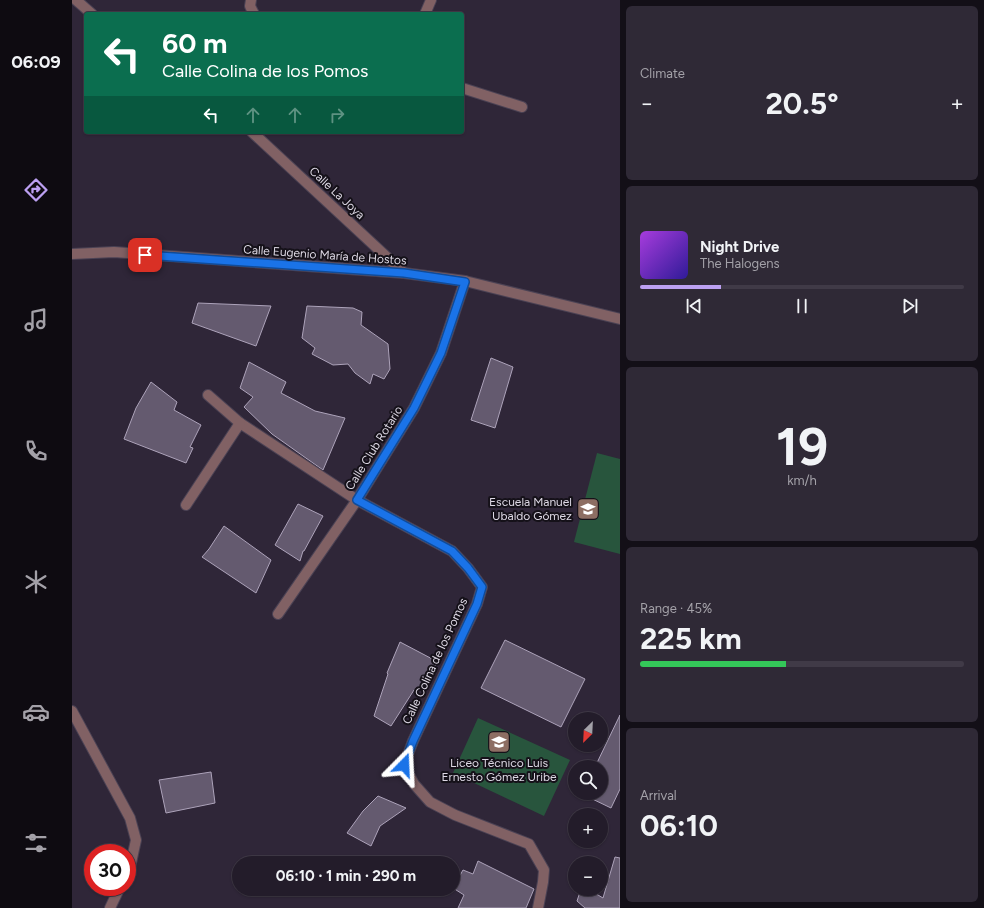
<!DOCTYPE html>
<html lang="en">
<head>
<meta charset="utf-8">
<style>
  :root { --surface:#231c2a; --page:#2f2936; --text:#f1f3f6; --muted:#a3a1a8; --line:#403a47; --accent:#bca0f2 }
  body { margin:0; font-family:Figtree,sans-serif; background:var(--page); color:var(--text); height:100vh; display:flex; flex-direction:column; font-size:15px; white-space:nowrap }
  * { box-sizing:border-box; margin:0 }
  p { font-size:13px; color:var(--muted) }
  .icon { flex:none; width:22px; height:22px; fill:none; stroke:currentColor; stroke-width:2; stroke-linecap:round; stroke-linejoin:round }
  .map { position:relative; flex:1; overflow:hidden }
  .side { display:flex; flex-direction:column; gap:6px; padding:6px; background:#130f17; width:364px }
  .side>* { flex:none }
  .hud { position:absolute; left:12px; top:12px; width:380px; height:122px; border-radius:4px; box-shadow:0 1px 3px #0004,0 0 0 1px var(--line); background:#0b6e4f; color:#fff; overflow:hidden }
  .needle { width:26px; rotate:204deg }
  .controls { position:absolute; left:496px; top:712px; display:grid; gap:8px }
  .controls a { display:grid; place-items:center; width:40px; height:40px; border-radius:50%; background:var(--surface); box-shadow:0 1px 3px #0004,0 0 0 1px var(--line); font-size:20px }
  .speed { position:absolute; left:12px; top:844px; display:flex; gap:8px; font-size:20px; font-weight:700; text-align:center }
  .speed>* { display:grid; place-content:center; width:52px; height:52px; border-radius:50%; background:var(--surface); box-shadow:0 1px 3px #0004,0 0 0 1px var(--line); line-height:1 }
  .speed .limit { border:6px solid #d22; background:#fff; color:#111 }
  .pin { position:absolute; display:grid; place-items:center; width:34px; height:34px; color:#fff; margin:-17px; border-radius:8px; box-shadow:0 2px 6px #0006 }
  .me { position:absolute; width:44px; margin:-22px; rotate:21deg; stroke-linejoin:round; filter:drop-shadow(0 0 3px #0008) }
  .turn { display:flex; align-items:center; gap:14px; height:84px; padding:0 12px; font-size:18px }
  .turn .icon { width:52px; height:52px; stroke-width:2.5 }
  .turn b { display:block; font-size:28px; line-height:34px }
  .lanes { display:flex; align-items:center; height:38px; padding:0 12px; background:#0003; justify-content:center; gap:20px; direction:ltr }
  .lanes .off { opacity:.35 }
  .big { font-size:30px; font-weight:700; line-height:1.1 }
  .side .card { flex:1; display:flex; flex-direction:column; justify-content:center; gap:6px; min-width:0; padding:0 14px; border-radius:6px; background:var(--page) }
  .side .dial { align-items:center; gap:0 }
  .dial b { font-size:52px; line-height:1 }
  .song { display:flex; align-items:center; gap:12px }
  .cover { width:48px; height:48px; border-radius:6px; background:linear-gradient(135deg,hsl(280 70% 55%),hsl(250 70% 35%)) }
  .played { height:4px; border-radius:2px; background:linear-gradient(90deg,var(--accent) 25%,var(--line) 25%) }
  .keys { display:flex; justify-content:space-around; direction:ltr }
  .heat { display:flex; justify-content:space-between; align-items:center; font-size:22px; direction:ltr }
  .charge { height:6px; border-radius:3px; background:linear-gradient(90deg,#34c759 45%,var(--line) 0) }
  .trip { position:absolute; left:160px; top:856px; width:228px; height:40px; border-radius:20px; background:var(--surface); box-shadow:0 1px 3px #0004,0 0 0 1px var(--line); font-weight:700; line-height:40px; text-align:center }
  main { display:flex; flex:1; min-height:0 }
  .dock { display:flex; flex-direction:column; width:72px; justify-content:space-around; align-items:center; background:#0e0b11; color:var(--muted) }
  .dock .icon { width:28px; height:28px }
  .dock .current { color:var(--accent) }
  .dock b { font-size:18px; color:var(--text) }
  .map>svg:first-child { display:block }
  .green { fill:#28553d }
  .building { fill:#645a6f; stroke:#ada3ba }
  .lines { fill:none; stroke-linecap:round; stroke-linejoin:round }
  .minor-casing { stroke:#4b4254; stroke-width:12 }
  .minor { stroke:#816164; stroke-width:10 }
  .route-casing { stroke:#114b97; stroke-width:10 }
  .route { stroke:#1a73e8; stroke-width:7 }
  .labels { text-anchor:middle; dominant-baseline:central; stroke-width:4; stroke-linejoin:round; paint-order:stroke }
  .street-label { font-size:12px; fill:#ddd8e4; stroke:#151119 }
  .poi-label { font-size:12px; fill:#ddd8e4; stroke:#151119; text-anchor:end }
</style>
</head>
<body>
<main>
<nav class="dock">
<b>06:09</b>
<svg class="icon current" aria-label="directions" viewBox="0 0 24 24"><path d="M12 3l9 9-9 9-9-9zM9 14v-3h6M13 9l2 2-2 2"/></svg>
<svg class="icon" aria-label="music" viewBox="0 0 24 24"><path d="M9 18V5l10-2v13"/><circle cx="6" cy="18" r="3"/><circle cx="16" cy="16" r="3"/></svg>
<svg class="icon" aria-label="phone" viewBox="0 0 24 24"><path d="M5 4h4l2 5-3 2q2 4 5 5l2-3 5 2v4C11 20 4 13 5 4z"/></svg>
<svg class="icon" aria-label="climate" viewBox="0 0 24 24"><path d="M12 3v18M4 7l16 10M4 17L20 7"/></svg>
<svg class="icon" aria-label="car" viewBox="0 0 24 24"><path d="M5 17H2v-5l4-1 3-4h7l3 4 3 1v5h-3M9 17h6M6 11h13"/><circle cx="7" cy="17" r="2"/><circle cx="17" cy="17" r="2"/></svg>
<svg class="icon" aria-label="filters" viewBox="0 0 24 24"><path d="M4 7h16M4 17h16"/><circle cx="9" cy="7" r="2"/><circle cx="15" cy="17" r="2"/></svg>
</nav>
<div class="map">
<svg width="548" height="908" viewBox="0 0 548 908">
  <rect width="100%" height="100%" fill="#2f2638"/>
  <g class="green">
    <path d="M525 453 548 459V554L502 542Z"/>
    <path d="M406 718 498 760 472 816 381 773Z"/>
  </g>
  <g class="building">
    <path d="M126 303 199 306 184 346 120 323Z"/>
    <path d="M235 306 281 308 290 312 289 325 316 344 318 369 312 379 301 374 298 384 283 373 276 364 261 365 240 354 243 348 230 338Z"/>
    <path d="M419 358 441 367 423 428 399 420Z"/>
    <path d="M177 362 214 382 209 393 243 411 273 418 251 470 231 456 200 434 172 407 181 397 168 388Z"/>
    <path d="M79 382 105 402 102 410 129 425 118 447 121 448 114 463 52 439 64 408Z"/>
    <path d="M226 504 251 516 232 551H231L228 561 203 545Z"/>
    <path d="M152 526 199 560 184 593 130 557 137 549Z"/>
    <path d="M433 640 513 679 489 727 409 688Z"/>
    <path d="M328 642 366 662 346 692 342 690 319 726 302 716 316 674 315 673Z"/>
    <path d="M548 715V789L539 808 510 794 511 793H529V767H523Z"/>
    <path d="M139 772 143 803 94 813 87 780Z"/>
    <path d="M306 796 334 808 308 826 299 846 275 833 291 811Z"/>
    <path d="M543 857 548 858V908H513L505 901 509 889H516L531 898Z"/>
    <path d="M406 861 462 889 454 908H386L392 895 381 888 391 870 401 874Z"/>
  </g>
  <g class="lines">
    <g class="minor-casing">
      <g id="minor">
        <path d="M4 0 20 14"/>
        <path d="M179 0 178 6 182 14"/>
        <path d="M353 14 359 0"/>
        <path d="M390 88 450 107"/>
        <path d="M180 132 332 273"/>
        <path d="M0 254 42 252 332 273 393 281 548 319"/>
        <path d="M136 395 168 423 285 500 380 551 396 568 410 587 405 604 341 741 332 765 342 784 358 802 383 815 457 844 472 870 471 882 466 908"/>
        <path d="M114 505 168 423"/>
        <path d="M206 614 285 500 342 408 369 353 393 281"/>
        <path d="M0 711 58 818 64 840 59 863 55 871"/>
        <path d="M38 908 48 887"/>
      </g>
    </g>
    <use href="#minor" class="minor"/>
  </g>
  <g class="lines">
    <g class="route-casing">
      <path id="route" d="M73 255 332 273 393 282 369 353 342 408 285 500 380 551 396 568 410 587 405 604 341 741 332 765"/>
    </g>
    <use href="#route" class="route"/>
  </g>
  <defs>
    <g id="school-square" transform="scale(1.15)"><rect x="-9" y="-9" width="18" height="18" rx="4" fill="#8d6e63" stroke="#151119"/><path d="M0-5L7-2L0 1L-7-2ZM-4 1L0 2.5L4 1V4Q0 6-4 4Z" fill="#fff"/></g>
  </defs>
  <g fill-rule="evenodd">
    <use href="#school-square" x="516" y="509"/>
    <use href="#school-square" x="427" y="742"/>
  </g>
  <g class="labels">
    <g class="street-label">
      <text transform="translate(265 193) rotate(43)">Calle La Joya</text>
      <text transform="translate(253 255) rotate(4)">Calle Eugenio María de Hostos</text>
      <text transform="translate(302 448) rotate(-58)">Calle Club Rotario</text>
      <text transform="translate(363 661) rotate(-65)">Calle Colina de los Pomos</text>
    </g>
    <g class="poi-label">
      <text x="500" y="502">Escuela Manuel<tspan x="500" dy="14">Ubaldo Gómez</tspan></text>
      <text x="427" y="763" text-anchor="middle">Liceo Técnico Luis<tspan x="427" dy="14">Ernesto Gómez Uribe</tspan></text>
    </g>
  </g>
</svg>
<div class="controls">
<a><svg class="needle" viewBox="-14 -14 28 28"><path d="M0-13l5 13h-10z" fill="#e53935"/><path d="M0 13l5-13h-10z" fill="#a3a1a8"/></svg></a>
<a><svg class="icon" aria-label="search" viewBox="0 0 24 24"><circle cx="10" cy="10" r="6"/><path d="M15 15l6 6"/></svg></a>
<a>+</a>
<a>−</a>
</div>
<div class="speed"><div class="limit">30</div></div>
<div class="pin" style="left:73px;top:255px;background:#d93025"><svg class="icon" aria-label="arrive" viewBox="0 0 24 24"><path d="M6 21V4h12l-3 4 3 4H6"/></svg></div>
<svg class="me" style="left:332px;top:765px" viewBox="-20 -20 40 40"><path d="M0-17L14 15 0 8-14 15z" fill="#1a73e8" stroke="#fff" stroke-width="4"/></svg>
<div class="trip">06:10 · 1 min · 290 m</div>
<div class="hud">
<div class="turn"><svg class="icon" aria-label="left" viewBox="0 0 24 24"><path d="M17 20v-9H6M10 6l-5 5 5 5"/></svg><div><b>60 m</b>Calle Colina de los Pomos</div></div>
<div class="lanes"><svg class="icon" aria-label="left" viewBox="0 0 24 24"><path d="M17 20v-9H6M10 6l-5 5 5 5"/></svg><svg class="icon off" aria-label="ahead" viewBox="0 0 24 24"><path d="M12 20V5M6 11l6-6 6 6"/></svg><svg class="icon off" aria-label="ahead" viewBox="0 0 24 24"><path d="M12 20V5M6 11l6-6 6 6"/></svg><svg class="icon off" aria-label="right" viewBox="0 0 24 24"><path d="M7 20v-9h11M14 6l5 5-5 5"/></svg></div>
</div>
</div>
<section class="side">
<div class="card"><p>Climate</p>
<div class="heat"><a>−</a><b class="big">20.5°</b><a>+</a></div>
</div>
<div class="card">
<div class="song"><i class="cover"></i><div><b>Night Drive</b><p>The Halogens</p></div></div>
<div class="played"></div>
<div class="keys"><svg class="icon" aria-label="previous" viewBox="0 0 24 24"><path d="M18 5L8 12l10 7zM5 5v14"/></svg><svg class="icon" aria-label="pause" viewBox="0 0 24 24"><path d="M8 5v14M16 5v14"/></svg><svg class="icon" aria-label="next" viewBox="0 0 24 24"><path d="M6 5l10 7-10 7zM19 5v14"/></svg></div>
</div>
<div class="card dial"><b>19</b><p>km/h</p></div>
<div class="card"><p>Range · 45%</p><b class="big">225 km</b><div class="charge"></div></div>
<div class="card"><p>Arrival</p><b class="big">06:10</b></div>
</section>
</main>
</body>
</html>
